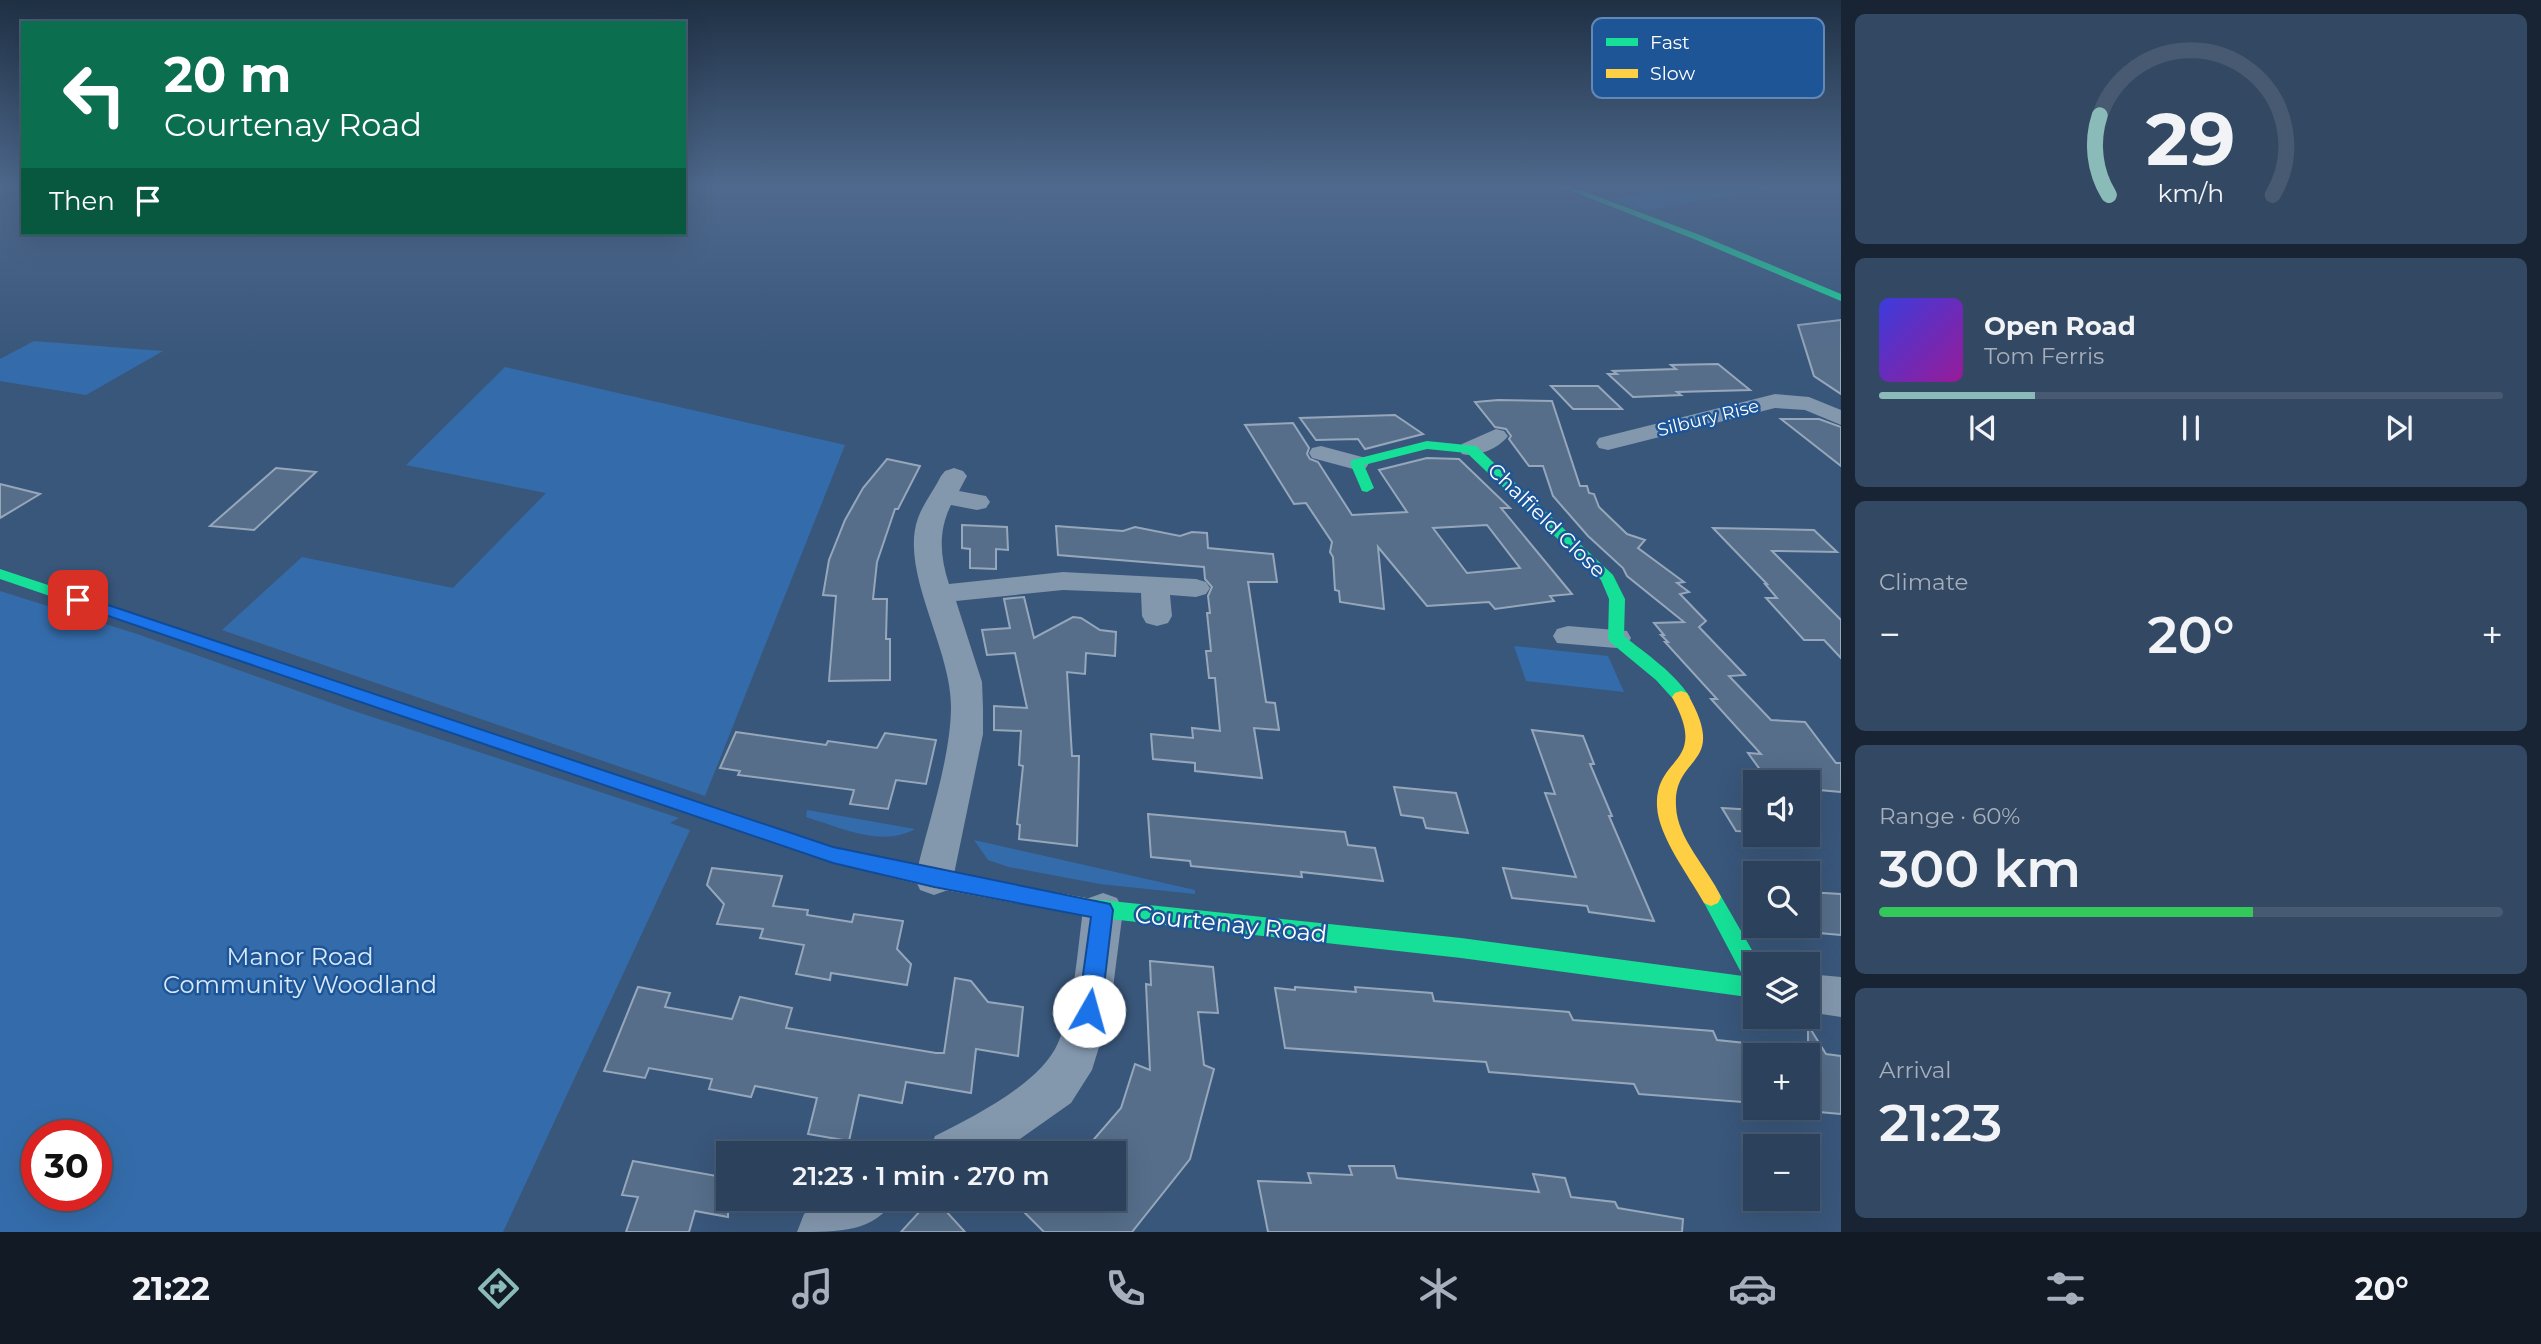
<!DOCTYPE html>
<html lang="en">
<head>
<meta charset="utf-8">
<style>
  :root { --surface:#2b415c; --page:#334862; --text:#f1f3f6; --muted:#a6afbb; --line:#475a72; --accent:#8bbbb9 }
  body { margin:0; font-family:Montserrat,sans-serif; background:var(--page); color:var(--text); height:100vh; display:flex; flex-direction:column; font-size:26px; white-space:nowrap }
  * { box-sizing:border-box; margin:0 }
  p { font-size:23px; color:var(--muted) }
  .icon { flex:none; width:38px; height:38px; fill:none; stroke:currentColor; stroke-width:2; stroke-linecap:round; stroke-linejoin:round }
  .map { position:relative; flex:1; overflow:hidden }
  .sheet { display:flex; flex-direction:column; gap:14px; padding:14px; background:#182433; width:700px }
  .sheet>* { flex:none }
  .top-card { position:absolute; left:21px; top:21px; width:665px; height:214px; border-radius:0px; box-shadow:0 7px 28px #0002,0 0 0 2px var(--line); background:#0b6e4f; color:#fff; overflow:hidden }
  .fabs { position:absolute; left:1743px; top:770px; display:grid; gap:14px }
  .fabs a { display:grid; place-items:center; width:77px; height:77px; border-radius:0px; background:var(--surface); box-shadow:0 7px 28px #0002,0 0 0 2px var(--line); font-size:35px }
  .speed { position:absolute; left:21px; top:1120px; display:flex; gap:14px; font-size:35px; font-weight:700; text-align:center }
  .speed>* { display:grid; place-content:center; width:91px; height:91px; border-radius:50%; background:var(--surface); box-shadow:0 7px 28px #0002,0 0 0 2px var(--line); line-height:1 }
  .speed .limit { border:10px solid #d22; background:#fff; color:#111 }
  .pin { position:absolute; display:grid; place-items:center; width:60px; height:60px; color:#fff; margin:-30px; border-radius:14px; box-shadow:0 4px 10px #0006 }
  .me { position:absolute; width:77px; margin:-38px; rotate:7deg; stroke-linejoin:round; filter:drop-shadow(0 0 5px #0008) }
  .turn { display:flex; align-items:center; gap:24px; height:147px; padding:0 28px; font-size:32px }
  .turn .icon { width:91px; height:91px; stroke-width:2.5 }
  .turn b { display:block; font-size:49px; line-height:60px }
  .then { display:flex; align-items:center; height:66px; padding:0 28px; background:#0003; gap:14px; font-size:26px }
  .big { font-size:52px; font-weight:600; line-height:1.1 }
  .sheet .card { flex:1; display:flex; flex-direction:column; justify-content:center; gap:10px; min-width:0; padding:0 24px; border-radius:10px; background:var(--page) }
  .sheet .dial { align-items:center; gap:0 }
  .dial svg { height:182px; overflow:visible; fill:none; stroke:var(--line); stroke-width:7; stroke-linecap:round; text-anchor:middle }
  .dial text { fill:var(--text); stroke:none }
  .song { display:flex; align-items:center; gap:21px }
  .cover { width:84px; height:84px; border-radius:10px; background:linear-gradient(135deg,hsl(240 70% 55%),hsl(300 70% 35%)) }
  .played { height:7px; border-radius:4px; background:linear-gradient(90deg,var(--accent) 25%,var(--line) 25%) }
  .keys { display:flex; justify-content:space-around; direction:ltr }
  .heat { display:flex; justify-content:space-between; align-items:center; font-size:38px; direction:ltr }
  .charge { height:10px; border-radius:5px; background:linear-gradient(90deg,#34c759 60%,var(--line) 0) }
  .trip { position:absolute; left:716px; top:1141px; width:410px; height:70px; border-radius:0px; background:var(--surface); box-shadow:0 7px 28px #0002,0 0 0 2px var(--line); font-weight:600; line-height:70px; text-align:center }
  .tab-bar { display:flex; height:112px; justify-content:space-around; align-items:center; background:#111a25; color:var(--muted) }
  .tab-bar .icon { width:49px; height:49px }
  .tab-bar .on { color:var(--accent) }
  .tab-bar b { font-size:32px; color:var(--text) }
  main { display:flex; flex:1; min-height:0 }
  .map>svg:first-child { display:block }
  .green { fill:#346cab; fill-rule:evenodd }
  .building { fill:#566e8a; stroke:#96a7bb; stroke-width:2; fill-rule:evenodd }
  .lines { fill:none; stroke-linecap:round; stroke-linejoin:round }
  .street { fill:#8397ad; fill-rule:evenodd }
  .fast { fill:#16e098; fill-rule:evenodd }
  .slow { fill:#ffcf43; fill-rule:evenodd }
  .route { fill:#1a73e8; stroke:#114b97; stroke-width:2 }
  .labels { text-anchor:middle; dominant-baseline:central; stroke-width:5; stroke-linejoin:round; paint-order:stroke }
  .far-street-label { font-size:18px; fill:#fff; stroke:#1e5596 }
  .street-label { font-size:21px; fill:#fff; stroke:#1e5596 }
  .near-street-label { font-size:24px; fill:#fff; stroke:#1e5596 }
  .near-park-label { font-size:24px; fill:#d8e9fa; stroke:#1e5596 }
  .key { fill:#1e5596; stroke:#6288b6; stroke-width:2 }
  .key-label { font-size:19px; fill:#fff }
</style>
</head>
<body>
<main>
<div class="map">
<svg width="1841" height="1232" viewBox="0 0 1841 1232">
  <rect width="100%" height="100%" fill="#39577b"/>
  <g class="green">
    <path d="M1682 185H1794L1647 210 1612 200Z"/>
    <path d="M34 341 163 351 86 395 0 381V359Z"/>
    <path d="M505 367 845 445 705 796 222 630 302 557 453 588 546 493 406 465Z"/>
    <path d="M0 591 137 634 354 711 679 818 670 823 690 830 503 1232H0ZM37 1136H96V1195H37Z"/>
    <path d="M1514 646 1608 656 1624 692 1526 681Z"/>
    <path d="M807 810 915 829C881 848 840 827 806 817Z"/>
    <path d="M974 840 1195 890V894L1100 884 1009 867 988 860Z"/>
  </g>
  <g class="building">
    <path d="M1841 320V394L1814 376 1798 325Z"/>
    <path d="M1718 364 1750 390 1677 392 1681 395 1633 397 1608 374H1617L1613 371 1676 369 1671 365Z"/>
    <path d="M1551 386H1598L1622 409H1573Z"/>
    <path d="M1498 400 1552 401 1580 486H1587L1589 493 1594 494 1599 507 1627 534 1645 540 1638 548 1684 582 1677 583 1689 592 1680 594 1706 621 1699 627 1745 675 1729 676 1771 720 1805 722 1836 763H1841V792L1808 789V782H1769L1748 753 1761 754 1711 699H1717L1665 642H1668L1661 635H1664L1654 623 1684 622 1627 576 1623 568 1588 536 1553 496 1543 466H1529L1509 439 1511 436 1506 429 1495 427 1475 402Z"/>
    <path d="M1395 415 1423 434 1365 449 1358 439 1316 440 1300 418Z"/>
    <path d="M1781 419H1819L1841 427V466Z"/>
    <path d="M1293 423 1309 448 1307 454 1310 459 1318 462 1352 515 1407 512 1379 470 1427 458 1459 459 1510 508H1501L1572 594 1550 596 1554 601 1495 609 1489 602 1427 606 1378 547 1384 609 1340 602 1339 591 1335 590 1333 557 1330 552 1332 542 1306 503 1294 504 1245 425ZM1487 525 1520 568 1467 573 1433 528Z"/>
    <path d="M887 459 920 466 898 509H895L877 562 873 599H887L886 639H890V680L829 681 836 596 823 595 829 560 845 520 863 488Z"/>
    <path d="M276 468 316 472 254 530 210 526Z"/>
    <path d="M0 484 40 494 0 518Z"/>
    <path d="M962 525 1007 527 1008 550 996 549V569L970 568V549L962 548Z"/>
    <path d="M1056 526 1123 531 1135 527 1180 536 1192 532 1207 533 1208 548 1273 554 1277 582H1248L1266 702 1275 703 1279 730 1254 728 1262 778 1195 771V763L1153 759 1151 734 1193 738 1192 728 1220 731 1215 678H1209L1206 651H1211L1207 613H1210L1208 596 1212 587 1205 579 1204 567 1058 555Z"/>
    <path d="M1713 528 1814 530 1837 552 1772 551 1841 620V658L1824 640H1804L1766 598H1777L1765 584H1767Z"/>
    <path d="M1024 597 1034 638 1073 617 1081 618 1100 630 1116 632 1115 656 1086 653 1085 674 1067 672 1072 756H1079L1077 846 1019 839 1020 825 1017 824 1023 766 1019 765 1021 731 994 730V706L1027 708 1015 653 987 655 982 630 1010 628 1004 599Z"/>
    <path d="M1532 730 1583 736 1594 764H1590L1612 816H1609L1654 921 1589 912 1587 906 1512 898 1503 868 1576 877 1545 793 1555 794Z"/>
    <path d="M736 732 826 745 828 741 877 748 885 733 936 740 926 784 896 780 888 809 850 804 854 790 738 775 740 771 720 768Z"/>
    <path d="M1394 787 1456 793 1468 833 1426 828 1423 818 1401 815Z"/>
    <path d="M1722 808 1755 810V832L1736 831Z"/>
    <path d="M1148 814 1345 832 1348 845 1375 848 1383 881 1301 872 1302 877 1191 866 1190 861 1151 857Z"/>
    <path d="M712 868 782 876 773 906 808 910 807 915 852 922 854 914 903 921 897 949 911 964 907 985 831 973 830 980 796 974 804 945 760 938 763 929 717 924 724 904 707 885Z"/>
    <path d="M1808 892 1841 894V935L1808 932Z"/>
    <path d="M1150 961 1213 967 1218 1013 1198 1012 1204 1065 1214 1069 1190 1159 1132 1232H1044L1011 1199H1113V1153H1082L1121 1108 1135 1064 1150 1070 1146 984 1151 985Z"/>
    <path d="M955 978 971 981 988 1002 1023 1007 1018 1056 976 1049 971 1093 906 1082 902 1103 859 1095 849 1141 808 1134 817 1098 755 1086 751 1097 709 1089 712 1079 649 1068 645 1078 604 1071 638 987 670 993 665 1007 732 1019 740 997 792 1008 786 1028 936 1053H944Z"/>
    <path d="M1295 987 1356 992 1355 987 1432 993 1434 1001 1569 1012 1573 1020 1713 1031 1717 1040 1755 1044V1103L1639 1094 1634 1084 1489 1072 1486 1062 1285 1048 1275 988 1295 990Z"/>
    <path d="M1808 1025 1826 1054 1841 1056V1114L1808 1111Z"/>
    <path d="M633 1161 728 1178V1217L695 1211 689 1232H626L638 1197 622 1195Z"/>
    <path d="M1349 1166H1394L1397 1178 1539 1192 1533 1174 1565 1178 1571 1197 1615 1202 1618 1208 1683 1219 1682 1232H1268L1258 1181 1311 1183 1308 1173 1352 1175Z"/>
    <path d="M931 1199H935L965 1232H901Z"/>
  </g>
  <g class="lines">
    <g class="street">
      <path d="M1775 394 1809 397 1841 410V425L1805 410 1775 408 1608 450 1599 448 1596 443 1599 438Z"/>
      <path d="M1496 429 1504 431 1508 436C1499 448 1477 458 1462 454L1459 449 1462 444Z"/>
      <path d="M1321 446 1366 458 1369 463 1366 468 1357 470 1312 458 1309 453 1312 448Z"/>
      <path d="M954 468 963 471 967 476 959 491 986 496 990 502 986 508 977 510 951 505C938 531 940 557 949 584L1063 572 1196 579 1206 582 1210 588 1206 594 1196 597 1170 595 1172 616 1168 623 1157 626 1146 623 1142 616 1141 593 1063 590 956 601 982 682 983 708V734L953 879 948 890 934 895 920 890 915 879C927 826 951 759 951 706 951 647 899 571 918 518 923 504 934 490 941 476L945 471Z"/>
      <path d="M1568 626 1627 631 1631 638 1627 645 1616 648 1557 643 1553 636 1557 629Z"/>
      <path d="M1103 893 1117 898 1123 910 1110 1011 1092 1070 1071 1103 1000 1153H928L935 1136C973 1117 1041 1083 1058 1043 1075 1002 1077 953 1083 910L1089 898Z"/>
      <path d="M1808 974 1841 977V1017L1808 1012Z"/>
      <path d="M828 1199H894C876 1232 838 1232 797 1232L804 1214Z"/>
    </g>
    <g class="fast">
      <path d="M1556 185H1567L1700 235 1841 294V301L1694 239Z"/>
      <path d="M1427 441 1476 446 1613 575 1625 599 1624 636C1646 654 1674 672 1690 697L1687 701H1675L1656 680 1610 642 1608 638 1609 599 1601 580 1467 453 1427 449 1364 465 1374 488 1367 492 1362 491 1350 463 1352 460Z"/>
      <path d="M0 569 645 784 647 789 645 794 638 796 631 794 0 579Z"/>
      <path d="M1711 888 1718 891 1760 964H1755V998L1461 958 1092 917 1085 914 1082 908 1085 902 1092 899 1461 938 1743 976 1701 897 1704 891Z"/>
    </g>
    <g class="slow">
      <path d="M1681 691 1687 693C1730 768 1673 753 1676 806 1677 839 1708 868 1721 897L1718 903 1711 906 1704 903C1689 876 1658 836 1657 806 1655 754 1710 766 1672 697L1675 693Z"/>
      <path d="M638 782 833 847 934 870 1092 899 1099 902 1102 908 1099 914 1092 917 934 888 833 863 631 794 629 789 631 784Z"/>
    </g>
  </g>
  <linearGradient id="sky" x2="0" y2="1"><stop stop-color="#1f3044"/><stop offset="0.52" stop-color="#4e698d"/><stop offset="1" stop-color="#4e698d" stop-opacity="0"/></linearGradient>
  <rect width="1841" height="357" fill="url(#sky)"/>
  <path class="route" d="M78 595 833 847 1110 904 1113 910 1101 1011 1097 1018 1089 1022 1081 1018 1078 1011 1091 917 934 887 833 863 73 604 70 600 73 597Z"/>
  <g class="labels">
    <g class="far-street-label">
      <text transform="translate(1708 418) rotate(-14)">Silbury Rise</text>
    </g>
    <g class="street-label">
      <text transform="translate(1547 520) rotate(44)">Chalfield Close</text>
    </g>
    <g class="near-street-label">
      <text transform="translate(1231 924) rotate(6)">Courtenay Road</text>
    </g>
    <g class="near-park-label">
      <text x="300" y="956">Manor Road<tspan x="300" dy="28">Community Woodland</tspan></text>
    </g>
  </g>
  <rect x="1592" y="18" width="232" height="80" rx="10" class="key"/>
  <rect x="1606" y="38" width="32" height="8" fill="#16e098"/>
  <rect x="1606" y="69" width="32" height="9" fill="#ffcf43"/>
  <g class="key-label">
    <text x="1650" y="49">Fast</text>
    <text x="1650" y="80">Slow</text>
  </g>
</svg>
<div class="fabs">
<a><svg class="icon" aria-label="sound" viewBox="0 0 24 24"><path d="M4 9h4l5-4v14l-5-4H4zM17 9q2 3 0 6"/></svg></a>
<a><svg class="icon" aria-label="search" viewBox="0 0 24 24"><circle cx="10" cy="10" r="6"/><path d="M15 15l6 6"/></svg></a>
<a><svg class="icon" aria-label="layers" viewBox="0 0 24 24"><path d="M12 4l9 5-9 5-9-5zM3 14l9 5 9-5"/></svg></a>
<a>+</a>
<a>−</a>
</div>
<div class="speed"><div class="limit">30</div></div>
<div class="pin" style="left:78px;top:600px;background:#d93025"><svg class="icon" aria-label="arrive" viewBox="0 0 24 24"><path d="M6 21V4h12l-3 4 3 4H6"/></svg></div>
<svg class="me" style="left:1089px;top:1011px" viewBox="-20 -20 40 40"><circle r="19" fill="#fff"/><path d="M0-13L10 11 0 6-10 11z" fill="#1a73e8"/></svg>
<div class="trip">21:23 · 1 min · 270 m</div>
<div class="top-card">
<div class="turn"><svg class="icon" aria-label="left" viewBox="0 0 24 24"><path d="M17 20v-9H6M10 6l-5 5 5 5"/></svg><div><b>20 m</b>Courtenay Road</div></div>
<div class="then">Then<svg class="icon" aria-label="arrive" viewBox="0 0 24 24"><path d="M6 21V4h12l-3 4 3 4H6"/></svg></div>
</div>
</div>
<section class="sheet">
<div class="card dial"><svg viewBox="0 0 100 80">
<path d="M14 69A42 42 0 1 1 86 69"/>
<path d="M14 69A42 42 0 0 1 10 34" stroke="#8bbbb9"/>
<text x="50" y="56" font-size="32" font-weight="700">29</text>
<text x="50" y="72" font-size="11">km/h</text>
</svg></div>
<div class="card">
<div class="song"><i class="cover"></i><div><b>Open Road</b><p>Tom Ferris</p></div></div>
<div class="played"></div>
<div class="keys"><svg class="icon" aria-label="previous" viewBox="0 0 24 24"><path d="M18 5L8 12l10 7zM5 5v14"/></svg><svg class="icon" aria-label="pause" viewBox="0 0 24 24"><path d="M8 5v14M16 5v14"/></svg><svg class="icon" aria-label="next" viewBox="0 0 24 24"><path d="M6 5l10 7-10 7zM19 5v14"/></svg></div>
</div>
<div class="card"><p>Climate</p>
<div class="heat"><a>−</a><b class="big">20°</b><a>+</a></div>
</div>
<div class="card"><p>Range · 60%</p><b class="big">300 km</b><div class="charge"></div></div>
<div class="card"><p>Arrival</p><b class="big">21:23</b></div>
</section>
</main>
<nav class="tab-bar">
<b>21:22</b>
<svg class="icon on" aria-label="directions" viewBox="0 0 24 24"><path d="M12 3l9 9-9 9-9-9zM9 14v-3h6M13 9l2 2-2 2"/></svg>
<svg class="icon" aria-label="music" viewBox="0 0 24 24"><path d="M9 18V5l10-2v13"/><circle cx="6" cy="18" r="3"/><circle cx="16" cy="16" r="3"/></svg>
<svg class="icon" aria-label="phone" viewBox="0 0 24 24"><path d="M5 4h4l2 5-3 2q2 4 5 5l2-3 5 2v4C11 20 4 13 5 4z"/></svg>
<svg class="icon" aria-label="climate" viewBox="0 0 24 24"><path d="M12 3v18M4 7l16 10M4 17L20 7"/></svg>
<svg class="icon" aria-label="car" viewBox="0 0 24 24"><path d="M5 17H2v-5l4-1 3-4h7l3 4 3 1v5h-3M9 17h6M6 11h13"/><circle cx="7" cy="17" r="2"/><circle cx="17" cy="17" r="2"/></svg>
<svg class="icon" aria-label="filters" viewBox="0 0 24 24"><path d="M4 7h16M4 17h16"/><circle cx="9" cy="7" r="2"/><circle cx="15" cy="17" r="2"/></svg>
<b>20°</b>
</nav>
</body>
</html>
